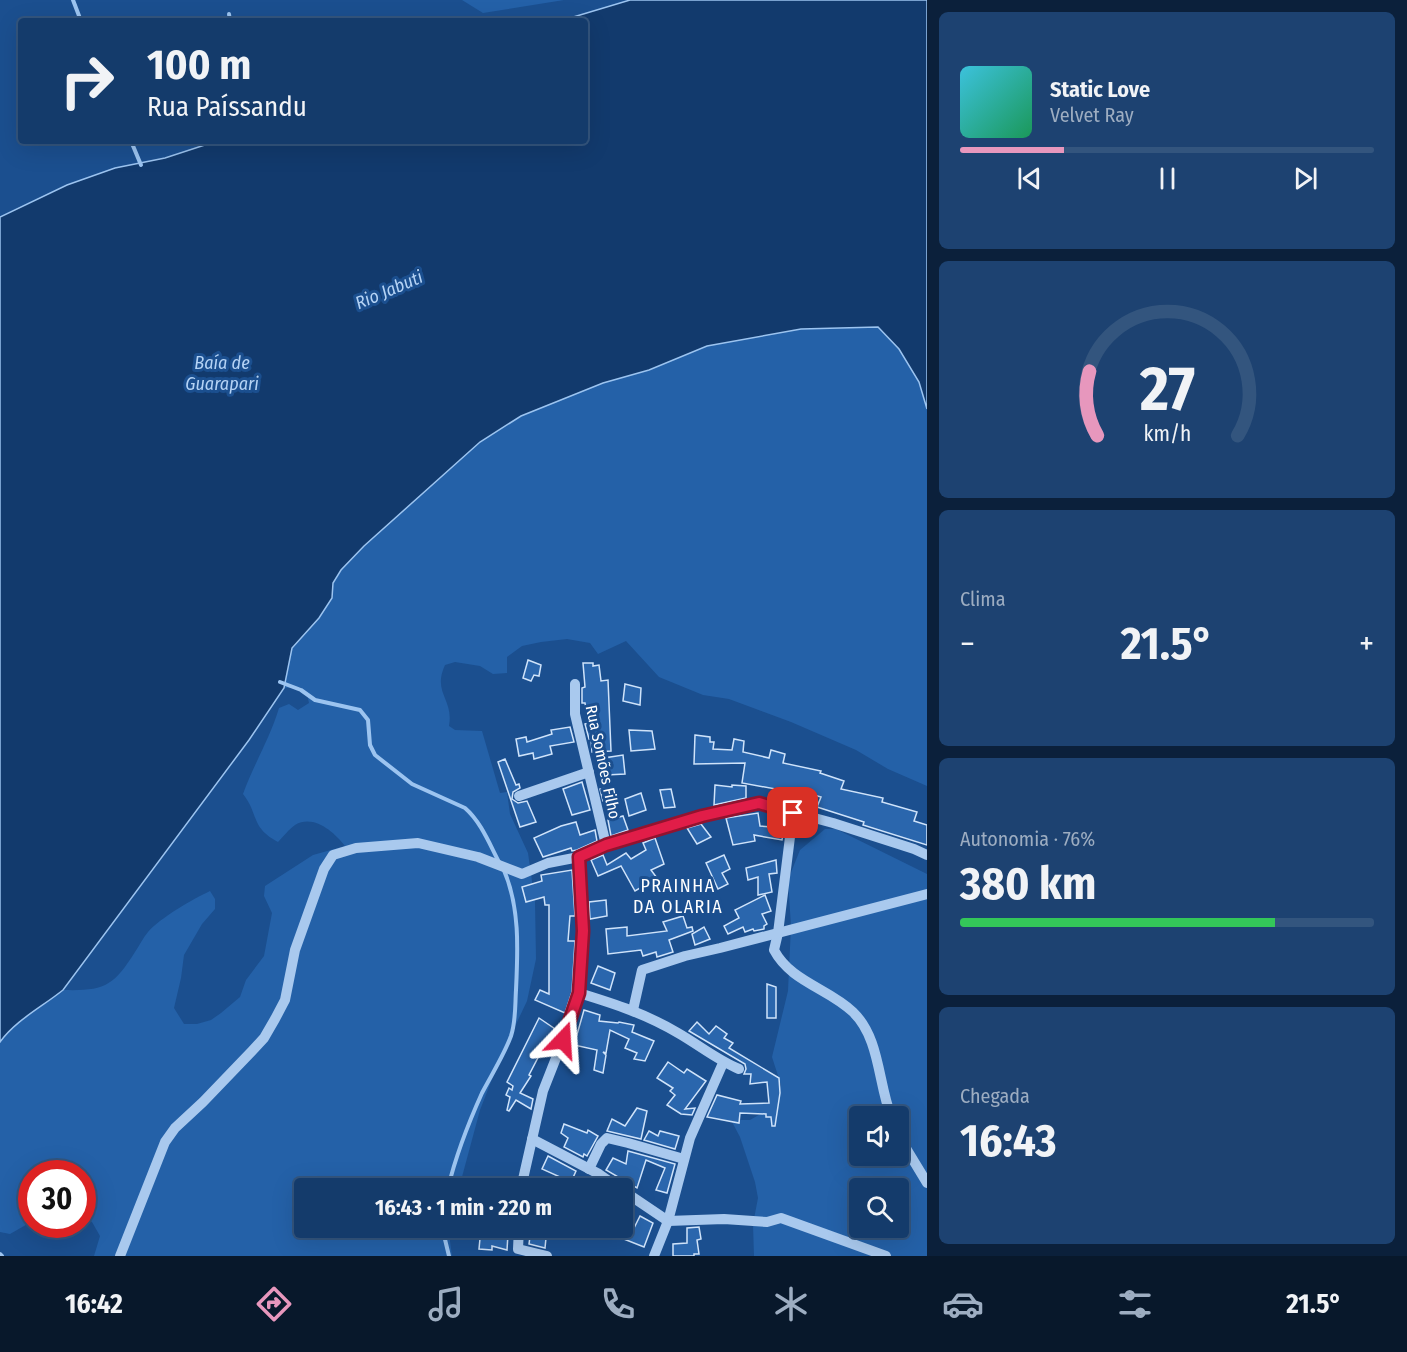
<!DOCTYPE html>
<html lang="pt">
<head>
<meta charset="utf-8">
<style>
  :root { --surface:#143b6b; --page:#1d4271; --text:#f1f3f6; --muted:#9dadc1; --line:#33557e; --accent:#e797bd }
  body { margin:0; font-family:"Fira Sans Condensed",sans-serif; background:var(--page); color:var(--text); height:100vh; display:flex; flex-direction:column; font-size:22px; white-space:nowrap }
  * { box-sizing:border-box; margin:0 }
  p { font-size:20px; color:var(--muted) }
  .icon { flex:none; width:33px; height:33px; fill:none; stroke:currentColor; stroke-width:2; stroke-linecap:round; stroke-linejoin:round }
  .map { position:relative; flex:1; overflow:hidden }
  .side { display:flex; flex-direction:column; gap:12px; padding:12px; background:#0b203b; width:480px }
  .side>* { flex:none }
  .hud { position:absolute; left:18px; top:18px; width:570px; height:126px; border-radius:6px; box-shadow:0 6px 24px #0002,0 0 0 2px var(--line); background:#143b6b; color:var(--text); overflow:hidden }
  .tools { position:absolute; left:849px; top:1106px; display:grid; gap:12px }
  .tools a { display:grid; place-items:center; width:60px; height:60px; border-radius:6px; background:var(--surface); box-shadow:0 6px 24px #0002,0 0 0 2px var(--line); font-size:30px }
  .speed { position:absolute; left:18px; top:1160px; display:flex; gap:12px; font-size:30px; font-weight:700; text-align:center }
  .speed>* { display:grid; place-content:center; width:78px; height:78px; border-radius:50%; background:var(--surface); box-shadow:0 6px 24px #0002,0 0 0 2px var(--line); line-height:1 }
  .speed .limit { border:9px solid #d22; background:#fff; color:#111 }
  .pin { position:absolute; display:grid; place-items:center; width:51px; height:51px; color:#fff; margin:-26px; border-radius:12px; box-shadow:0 3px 9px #0006 }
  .me { position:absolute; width:66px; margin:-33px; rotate:20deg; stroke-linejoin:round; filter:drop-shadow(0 0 4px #0008) }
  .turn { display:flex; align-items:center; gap:21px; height:126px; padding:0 30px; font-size:27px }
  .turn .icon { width:78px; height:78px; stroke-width:2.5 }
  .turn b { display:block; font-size:42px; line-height:51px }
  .big { font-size:45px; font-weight:700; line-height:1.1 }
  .side .card { flex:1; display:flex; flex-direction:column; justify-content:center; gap:9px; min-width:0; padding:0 21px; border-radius:9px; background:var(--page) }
  .side .dial { align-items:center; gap:0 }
  .dial svg { height:156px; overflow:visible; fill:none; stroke:var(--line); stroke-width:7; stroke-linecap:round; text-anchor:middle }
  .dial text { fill:var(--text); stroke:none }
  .song { display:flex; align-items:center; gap:18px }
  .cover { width:72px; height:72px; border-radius:9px; background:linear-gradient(135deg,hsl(190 70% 55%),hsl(150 70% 35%)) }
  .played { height:6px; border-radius:3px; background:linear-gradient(90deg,var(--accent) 25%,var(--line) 25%) }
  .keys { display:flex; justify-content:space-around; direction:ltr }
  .heat { display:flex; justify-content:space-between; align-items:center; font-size:33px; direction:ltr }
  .charge { height:9px; border-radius:4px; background:linear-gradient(90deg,#34c759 76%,var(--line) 0) }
  .trip { position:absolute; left:294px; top:1178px; width:339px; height:60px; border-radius:6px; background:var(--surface); box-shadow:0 6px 24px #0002,0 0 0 2px var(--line); font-weight:700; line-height:60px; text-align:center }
  .dock { display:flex; height:96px; justify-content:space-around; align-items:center; background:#08182b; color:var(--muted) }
  .dock .icon { width:42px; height:42px }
  .dock .on { color:var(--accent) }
  .dock b { font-size:27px; color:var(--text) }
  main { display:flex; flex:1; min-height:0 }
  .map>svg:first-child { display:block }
  .green { fill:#2461a8; fill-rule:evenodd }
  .water { fill:#123a6d; stroke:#9cc4f0; stroke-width:1.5 }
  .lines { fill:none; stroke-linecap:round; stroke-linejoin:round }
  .stream { stroke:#9cc4f0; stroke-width:4 }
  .building { fill:#2a66ad; stroke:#cfe3fa; stroke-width:1.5 }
  .minor { stroke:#a9c9ee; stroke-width:10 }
  .route-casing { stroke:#92132f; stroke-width:15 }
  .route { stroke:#e11d48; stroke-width:10 }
  .labels { text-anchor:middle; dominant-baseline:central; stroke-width:6; stroke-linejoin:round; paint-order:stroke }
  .street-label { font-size:16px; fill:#fff; stroke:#1b4f8f }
  .water-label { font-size:18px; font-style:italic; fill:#b5d3f5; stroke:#1b4f8f }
  .neighbourhood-label { font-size:18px; letter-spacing:1.5px; fill:#fff; stroke:#1b4f8f }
</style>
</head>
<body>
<main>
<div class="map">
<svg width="927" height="1256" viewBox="0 0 927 1256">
  <rect width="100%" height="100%" fill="#1b4f8f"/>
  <g class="green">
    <path d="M462 0H564L483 13Z"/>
    <path d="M878 327 899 349 919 382 927 409V786L888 769 856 750 791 722 729 699 703 695 659 677 626 641 598 654 590 643 567 639 541 642 522 646 507 657V673L493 674 480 666 455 662 445 665C432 693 454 699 449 726L455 730 482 731 500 793 507 792 510 814 528 853 535 902 536 959 527 1001 501 1056 480 1110 459 1188H304V1227H451L450 1241 452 1256H94L100 1236 92 1222 83 1217 82 1173H32L31 1222 10 1234 0 1232V1042C16 1020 42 1007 63 990 104 991 113 987 135 952 139 946 143 938 148 932 160 918 193 899 210 891L215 899V909L202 924 184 955 181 978 174 1008 184 1024H197L211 1020 221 1013 240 997 246 980 264 956 272 913 264 896 265 886 313 855 345 846C334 832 314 814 295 825 289 829 283 837 278 842 250 827 259 814 243 794 254 764 270 738 279 708L289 704 298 710 309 703 307 694 300 687 284 688 292 648 319 618 332 598 333 583 341 570 364 546 480 442 521 416 603 383 649 370 707 346 801 329Z"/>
    <path d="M825 829H836L927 874V1256H754L753 1224 758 1198 755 1182 740 1137 731 1120H750L773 1107 781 1085 772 1057 788 991 791 926 788 880 800 850ZM860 1116H898V1155H860ZM860 1188H898V1227H860Z"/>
  </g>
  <path class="water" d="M630 0H927V409L919 382 899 349 878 327 801 329 707 346 649 370 603 383 521 416 480 442 364 546 341 570 333 583 332 598 319 618 292 648 284 688 249 740 63 990C42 1007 16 1020 0 1042V217L67 185 115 168 165 158 217 141H585V21H560Z"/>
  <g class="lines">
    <g class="stream">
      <path d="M73 0 81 21"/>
      <path d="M229 14 230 21"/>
      <path d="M131 141 141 165"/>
      <path d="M280 682 301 690 315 700 360 710 368 720 370 745 375 755 412 784 465 808C481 822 489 843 499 862"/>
      <path d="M448 1188C456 1155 468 1124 482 1093 492 1074 504 1055 511 1036 516 1021 515 1005 516 990 518 949 520 906 503 868"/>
      <path d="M442 1227 449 1256"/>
      <path d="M0 1254 2 1256"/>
    </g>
  </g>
  <g class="building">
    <path d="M528 660 541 665 539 676 534 675 531 681 523 678Z"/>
    <path d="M583 663H593V666L599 665 601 681 608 680 611 751 592 752 591 739H589L585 724 588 723 585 703H582V688L585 687Z"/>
    <path d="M625 684 641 688 640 705 623 701Z"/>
    <path d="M570 727 574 742 550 746 552 754 534 759 533 753 519 756 516 739 526 737 527 742 552 734 551 730Z"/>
    <path d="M629 730 652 731 655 749 631 751Z"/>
    <path d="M695 735 710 737V742H714L713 749 732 750 734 739 744 741 743 752 769 758 771 750 785 754 783 763 821 771 820 773 844 781 841 789 883 798 882 802 917 812 914 821 927 825V845L863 825 864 822 817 807 821 797 800 791 799 801 785 798 787 791 742 783 745 763 694 764Z"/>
    <path d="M623 755 625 774 606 775 604 758Z"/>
    <path d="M505 759 516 785 519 784 520 788 513 792 512 799 518 803 527 801 536 822 520 827 498 762Z"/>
    <path d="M582 782 590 810 572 815 563 789Z"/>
    <path d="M715 785 732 787V785L746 786V798L714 805Z"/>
    <path d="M612 787 615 798 603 801 600 789Z"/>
    <path d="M671 789 675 807 664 808 660 790Z"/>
    <path d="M641 793 646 810 629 816 625 799Z"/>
    <path d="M758 813 760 826 784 828 782 840 754 835 755 841 733 845 726 818Z"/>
    <path d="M623 816 628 830 611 836 608 820Z"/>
    <path d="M576 822 580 835 595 830 597 841 577 850 572 851 571 848 543 857 534 838 561 826Z"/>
    <path d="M701 824 711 837 697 844 687 828Z"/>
    <path d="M655 838 664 864 651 870 657 878 635 891 621 866 598 876 591 860 603 855 607 865 626 853 631 859 646 850 643 843Z"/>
    <path d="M724 855 730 869 722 873 728 884 718 889 706 863Z"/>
    <path d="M776 860 777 873 769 874 772 892 758 895V877L748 880 746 868Z"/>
    <path d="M572 870 575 916H570L568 941H575L572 992 565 1013 535 1000 540 990 549 994V905H545L544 897 526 902 522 887 542 881 541 875Z"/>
    <path d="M765 895 771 911 762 914 767 924 764 926V929L754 931 753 929 745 932 743 927 728 934 724 926 739 918 735 910Z"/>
    <path d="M606 900 607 916 590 919 589 902Z"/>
    <path d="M683 916 687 928 692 927 693 931 669 940 673 952 657 957 656 952 643 956 641 950 608 954 606 929 627 927V936L667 931 663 922Z"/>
    <path d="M704 927 710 939 695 945 692 934Z"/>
    <path d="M598 966 615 973 610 990 591 983Z"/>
    <path d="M767 984 776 987V1018H767Z"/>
    <path d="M584 1010 600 1015 599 1021 618 1023 619 1022 634 1025 632 1032 654 1041 645 1061 634 1059 637 1053 625 1048 629 1039 610 1030 606 1053 603 1052 606 1055 603 1073 594 1070 597 1050 574 1045Z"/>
    <path d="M539 1018 558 1031 545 1052 542 1050 529 1075 531 1076 520 1093 533 1099 531 1109 516 1100 509 1111 507 1110 510 1097 506 1095 509 1088 512 1090 513 1086 507 1082Z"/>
    <path d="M697 1022 709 1034 716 1026 727 1034 724 1038 733 1043 729 1048 779 1078 780 1093 775 1126H772L771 1117H766V1114L740 1113 739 1123 707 1117 717 1095 741 1101 740 1104 769 1103 767 1082 750 1084 751 1074H744L746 1069 745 1064 689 1031Z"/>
    <path d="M668 1062 684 1073 687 1069 706 1081 685 1109 695 1108 692 1115 681 1114 667 1105 675 1095 670 1091 673 1088 657 1078Z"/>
    <path d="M637 1108 647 1111 641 1139 607 1131 612 1119 625 1126Z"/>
    <path d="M564 1124 587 1133 588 1130 598 1136 587 1156 584 1154 583 1157 564 1147 568 1138 561 1133Z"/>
    <path d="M649 1131 658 1136 660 1131 679 1136 675 1149 644 1140Z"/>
    <path d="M628 1151 675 1164 667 1193 656 1190 665 1168 646 1160 637 1188 606 1170 613 1158 626 1164Z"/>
    <path d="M548 1156 576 1171 571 1182 542 1169Z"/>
    <path d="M640 1216 653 1223 644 1247 596 1228H634Z"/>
    <path d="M699 1227 701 1239 697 1240 699 1254H694V1256H673V1244L687 1243V1228Z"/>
    <path d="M481 1228 493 1230V1233L508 1234 507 1250 492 1246V1250L479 1249Z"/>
    <path d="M531 1230 543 1233 542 1236 546 1238 545 1248 529 1244Z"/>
  </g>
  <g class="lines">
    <g class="minor">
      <path d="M575 684V714L606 845"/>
      <path d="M519 796 589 772"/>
      <path d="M793 813 778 933 774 950C791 982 828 988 853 1012 880 1038 878 1083 891 1116"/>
      <path d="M579 993C615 1004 646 1014 678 1033 699 1045 717 1060 739 1069"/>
      <path d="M633 1010 642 970 685 956 720 948 927 894"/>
      <path d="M898 1135 927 1183"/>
      <path d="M532 1139 599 1174 619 1188"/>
      <path d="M589 1169 601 1144 607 1138 628 1143 684 1159"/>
      <path d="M521 1188 543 1091 569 1025 579 993 583 931 579 857"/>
      <path d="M622 1190 668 1221 724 1219 767 1222 781 1218 886 1256"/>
      <path d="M519 1227 518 1249 547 1256"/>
      <path d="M120 1256 165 1142 175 1128 203 1102 252 1051 264 1038 275 1019 285 1000 295 950 324 869 333 855 356 848 418 843 478 857 522 874 548 863 579 857 606 845 702 816 759 803 833 823 914 849 927 855"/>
      <path d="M654 1256 668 1221 690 1138 723 1063"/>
    </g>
  </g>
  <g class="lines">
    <g class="route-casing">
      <path id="route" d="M563 1040 579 993 583 931 579 857 606 845 702 816 759 803 793 813"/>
    </g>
    <use href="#route" class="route"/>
  </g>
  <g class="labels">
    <g class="street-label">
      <text transform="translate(603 762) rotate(78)">Rua Somões Filho</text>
    </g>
    <g class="water-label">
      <text transform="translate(389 290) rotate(-23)">Rio Jabuti</text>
      <text x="222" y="363">Baía de<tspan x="222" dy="21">Guarapari</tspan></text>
    </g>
    <g class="neighbourhood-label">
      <text x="678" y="886">PRAINHA<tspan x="678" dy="21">DA OLARIA</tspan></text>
    </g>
  </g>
</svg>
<div class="tools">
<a><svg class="icon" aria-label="sound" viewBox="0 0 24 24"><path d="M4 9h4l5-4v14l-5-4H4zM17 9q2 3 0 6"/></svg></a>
<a><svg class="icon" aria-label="search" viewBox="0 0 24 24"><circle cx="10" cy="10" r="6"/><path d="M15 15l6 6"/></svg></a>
</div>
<div class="speed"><div class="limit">30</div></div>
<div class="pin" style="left:793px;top:813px;background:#d93025"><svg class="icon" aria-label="arrive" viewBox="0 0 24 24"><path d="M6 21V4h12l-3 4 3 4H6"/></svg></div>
<svg class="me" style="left:563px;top:1040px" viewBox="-20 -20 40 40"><path d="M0-17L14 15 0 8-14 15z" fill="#e11d48" stroke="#fff" stroke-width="4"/></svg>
<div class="trip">16:43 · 1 min · 220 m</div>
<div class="hud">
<div class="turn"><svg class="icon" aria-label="right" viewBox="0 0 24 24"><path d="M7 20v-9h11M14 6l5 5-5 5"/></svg><div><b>100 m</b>Rua Paíssandu</div></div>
</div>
</div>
<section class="side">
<div class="card">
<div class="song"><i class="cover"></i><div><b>Static Love</b><p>Velvet Ray</p></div></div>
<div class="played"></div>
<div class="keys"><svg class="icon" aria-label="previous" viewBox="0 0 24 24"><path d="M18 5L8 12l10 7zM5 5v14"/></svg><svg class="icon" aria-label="pause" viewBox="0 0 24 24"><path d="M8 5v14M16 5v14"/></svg><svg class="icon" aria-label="next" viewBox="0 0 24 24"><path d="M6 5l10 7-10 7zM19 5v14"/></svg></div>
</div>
<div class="card dial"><svg viewBox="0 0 100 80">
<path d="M14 69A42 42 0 1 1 86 69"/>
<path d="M14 69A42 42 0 0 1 10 36" stroke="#e797bd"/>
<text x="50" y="56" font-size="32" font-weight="700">27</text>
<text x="50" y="72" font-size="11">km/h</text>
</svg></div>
<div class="card"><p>Clima</p>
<div class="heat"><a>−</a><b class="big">21.5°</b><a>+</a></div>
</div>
<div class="card"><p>Autonomia · 76%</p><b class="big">380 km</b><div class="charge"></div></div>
<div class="card"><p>Chegada</p><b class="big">16:43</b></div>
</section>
</main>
<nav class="dock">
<b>16:42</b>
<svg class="icon on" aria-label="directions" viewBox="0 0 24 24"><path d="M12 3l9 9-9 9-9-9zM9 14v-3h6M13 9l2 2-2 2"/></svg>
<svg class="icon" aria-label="music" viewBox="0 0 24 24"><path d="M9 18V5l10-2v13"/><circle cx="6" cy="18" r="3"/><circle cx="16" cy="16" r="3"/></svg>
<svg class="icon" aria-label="phone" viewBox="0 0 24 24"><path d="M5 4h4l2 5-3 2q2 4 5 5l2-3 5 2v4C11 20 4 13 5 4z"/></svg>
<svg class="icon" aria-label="climate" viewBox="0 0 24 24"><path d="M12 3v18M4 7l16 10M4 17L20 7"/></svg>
<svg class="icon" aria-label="car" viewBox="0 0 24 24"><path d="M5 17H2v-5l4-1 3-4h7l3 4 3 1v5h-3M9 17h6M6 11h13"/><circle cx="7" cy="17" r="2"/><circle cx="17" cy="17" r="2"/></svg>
<svg class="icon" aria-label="filters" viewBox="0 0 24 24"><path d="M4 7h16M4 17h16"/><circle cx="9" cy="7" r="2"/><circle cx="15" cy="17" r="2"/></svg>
<b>21.5°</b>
</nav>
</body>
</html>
